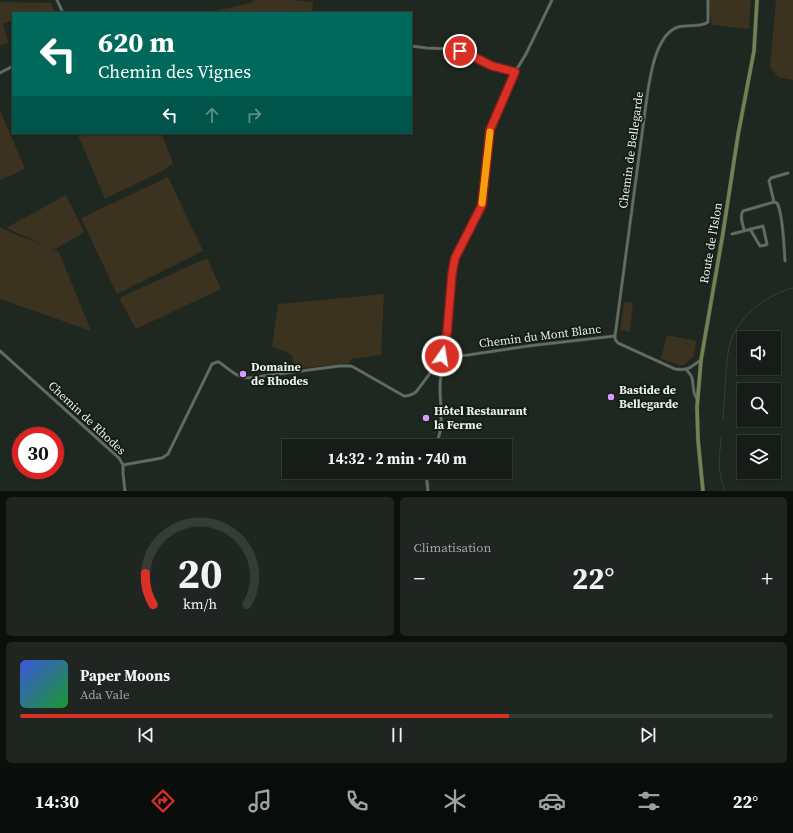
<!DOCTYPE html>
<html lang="fr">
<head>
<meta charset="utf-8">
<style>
  :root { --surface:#161d18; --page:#1f2621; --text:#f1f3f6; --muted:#9ea2a2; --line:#353b37; --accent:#d93025 }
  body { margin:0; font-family:"Source Serif 4",serif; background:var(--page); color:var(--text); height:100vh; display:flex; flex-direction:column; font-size:15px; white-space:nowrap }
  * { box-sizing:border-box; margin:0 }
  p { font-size:13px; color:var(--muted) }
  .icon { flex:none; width:22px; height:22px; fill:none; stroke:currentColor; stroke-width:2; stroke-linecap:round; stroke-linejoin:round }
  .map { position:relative; height:491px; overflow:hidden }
  .drawer { display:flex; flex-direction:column; gap:6px; padding:6px; background:#0c100d; flex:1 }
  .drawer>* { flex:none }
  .hud { position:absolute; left:12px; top:12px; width:400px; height:122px; border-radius:0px; box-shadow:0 1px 3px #0004,0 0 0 1px var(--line); background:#00695c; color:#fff; overflow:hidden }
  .fabs { position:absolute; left:737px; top:331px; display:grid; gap:8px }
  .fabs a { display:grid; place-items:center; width:44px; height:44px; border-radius:0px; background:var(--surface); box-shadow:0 1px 3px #0004,0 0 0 1px var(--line); font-size:20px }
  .speed { position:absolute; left:12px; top:427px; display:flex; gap:8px; font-size:20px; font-weight:700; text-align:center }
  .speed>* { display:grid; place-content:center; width:52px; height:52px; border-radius:50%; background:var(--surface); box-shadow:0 1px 3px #0004,0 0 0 1px var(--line); line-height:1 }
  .speed .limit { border:6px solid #d22; background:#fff; color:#111 }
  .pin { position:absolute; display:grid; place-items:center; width:34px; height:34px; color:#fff; margin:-17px; border:2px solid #fff; border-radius:50%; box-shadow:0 1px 4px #0007 }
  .me { position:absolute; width:44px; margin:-22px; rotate:13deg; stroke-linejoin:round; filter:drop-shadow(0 0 3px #0008) }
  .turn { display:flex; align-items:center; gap:14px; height:84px; padding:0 20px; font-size:18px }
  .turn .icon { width:52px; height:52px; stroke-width:2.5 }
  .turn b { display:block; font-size:28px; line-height:34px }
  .lanes { display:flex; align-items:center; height:38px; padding:0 20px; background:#0003; justify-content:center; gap:20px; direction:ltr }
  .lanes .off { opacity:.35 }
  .big { font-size:30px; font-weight:700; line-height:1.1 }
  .drawer .widget { flex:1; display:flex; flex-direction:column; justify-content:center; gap:6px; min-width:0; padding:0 14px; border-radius:6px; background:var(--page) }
  .drawer .dial { align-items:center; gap:0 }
  .dial svg { height:104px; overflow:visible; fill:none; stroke:var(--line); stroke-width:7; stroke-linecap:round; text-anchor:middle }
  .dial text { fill:var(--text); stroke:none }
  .song { display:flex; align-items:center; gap:12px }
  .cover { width:48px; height:48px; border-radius:6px; background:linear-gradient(135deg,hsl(230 70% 55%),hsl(130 70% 35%)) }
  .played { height:4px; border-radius:2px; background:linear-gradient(90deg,var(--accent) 65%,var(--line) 65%) }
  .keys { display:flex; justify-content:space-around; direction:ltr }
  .heat { display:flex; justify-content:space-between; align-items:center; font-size:22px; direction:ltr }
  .drawer .tiles { flex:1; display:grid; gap:6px; grid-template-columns:1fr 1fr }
  .widget:last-child { grid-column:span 2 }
  .trip { position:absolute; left:282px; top:439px; width:230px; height:40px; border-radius:0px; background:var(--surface); box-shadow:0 1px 3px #0004,0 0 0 1px var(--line); font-weight:700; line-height:40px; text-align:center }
  .dock { display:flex; height:64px; justify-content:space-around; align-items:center; background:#090c0a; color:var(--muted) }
  .dock .icon { width:28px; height:28px }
  .dock .current { color:var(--accent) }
  .dock b { font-size:18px; color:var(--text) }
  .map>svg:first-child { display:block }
  .green { fill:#3b321f }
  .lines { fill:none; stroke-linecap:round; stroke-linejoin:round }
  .stream { stroke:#24444c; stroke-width:1 }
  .street-casing { stroke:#3d453f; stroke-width:3.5 }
  .secondary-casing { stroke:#3d453f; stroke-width:4.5 }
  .street { stroke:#616c63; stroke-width:2.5 }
  .secondary { stroke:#748252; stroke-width:3.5 }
  .route-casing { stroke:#8d1f18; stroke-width:10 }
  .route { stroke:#d93025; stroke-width:7 }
  .slow { stroke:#f59e0b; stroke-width:7 }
  .poi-dot { fill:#d49cfb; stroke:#141e16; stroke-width:1.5 }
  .labels { text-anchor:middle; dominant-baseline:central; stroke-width:4; stroke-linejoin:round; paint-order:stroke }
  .street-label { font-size:12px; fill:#e8eee9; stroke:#141e16 }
  .poi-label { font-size:12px; font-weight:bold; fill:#e8eee9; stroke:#141e16; text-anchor:start }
</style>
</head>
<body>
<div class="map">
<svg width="793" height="491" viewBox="0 0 793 491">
  <rect width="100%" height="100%" fill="#1e2720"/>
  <g class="green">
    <path d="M254 0H294L313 2 312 13H210V12L250 3Z"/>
    <path d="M709 0H751L749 29 712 25 708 3Z"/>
    <path d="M776 0H793V80L778 77 770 67Z"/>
    <path d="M0 2 51 3 55 13H13V20L3 24 8 41 7 43 0 45Z"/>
    <path d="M0 110 25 169 0 180Z"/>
    <path d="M77 133H161L173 163 164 170 105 199Z"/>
    <path d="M168 177 203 251 117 294 81 218Z"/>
    <path d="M66 195 84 232 56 249 51 248 59 252 91 331 0 299V227L19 236 40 243 6 228Z"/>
    <path d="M207 258 221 289 136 329 119 298Z"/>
    <path d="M384 294 381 355 351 359 350 363 295 369 292 355 272 346 278 304Z"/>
    <path d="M624 302 633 303 630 332 620 330Z"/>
    <path d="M667 335 696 341 694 356 684 365H679L661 359Z"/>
  </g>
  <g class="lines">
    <g class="stream">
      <path d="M723 419C724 404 725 388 726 373 727 365 727 356 729 348 735 318 765 295 793 288"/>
      <path d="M721 438C719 460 717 470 725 491"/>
    </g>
    <g class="street-casing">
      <g id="street">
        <path d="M57 0 63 13"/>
        <path d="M411 46 427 48 450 49 470 55 493 66 515 72"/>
        <path d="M0 73 13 66"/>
        <path d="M744 230C743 224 739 216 743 211L774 202"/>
        <path d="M732 234 763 226 767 244 766 245 760 246 750 229"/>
        <path d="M785 261C784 247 783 213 777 203L774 202 769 181 771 178 788 173"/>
        <path d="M0 351 119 458 123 465 162 458 168 454 212 364 217 362H219C229 369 237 378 249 378L339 366H351L355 368 404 396C409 396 412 395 416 392L440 360 442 356 447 333 452 274 455 258 457 253 479 211 483 197 489 137 493 122 515 72 526 54 552 0"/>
        <path d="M442 356 449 357 468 355 528 346 615 336"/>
        <path d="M701 360C690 367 689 371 675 369L618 343 615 339V336L646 104C649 83 654 35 678 27 687 24 700 28 708 22V0"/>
        <path d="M686 369C688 372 691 374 692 378 694 385 692 395 698 400"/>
        <path d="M435 446C445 427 440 408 440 388 440 379 442 369 440 360"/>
        <path d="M123 466V473L125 491"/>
        <path d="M426 472 428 491"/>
      </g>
    </g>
    <g class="secondary-casing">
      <path id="secondary" d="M703 491 698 440 697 407 701 360 723 233 738 135 754 51 757 0"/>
    </g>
    <use href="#street" class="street"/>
    <use href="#secondary" class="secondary"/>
  </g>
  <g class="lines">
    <g class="route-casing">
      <path id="route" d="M442 356 447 333 452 274 455 258 482 205 490 130 515 72 492 66 470 55 460 51"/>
    </g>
    <use href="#route" class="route"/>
    <path class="slow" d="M482 203 490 132"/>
  </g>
  <g class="poi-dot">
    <circle cx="243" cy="374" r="4"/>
    <circle cx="611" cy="397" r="4"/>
    <circle cx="426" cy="418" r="4"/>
  </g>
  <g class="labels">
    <g class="street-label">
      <text transform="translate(631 150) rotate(-82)">Chemin de Bellegarde</text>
      <text transform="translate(711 243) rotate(-80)">Route de l'Islon</text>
      <text transform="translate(540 336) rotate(-7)">Chemin du Mont Blanc</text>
      <text transform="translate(87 418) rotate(43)">Chemin de Rhodes</text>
    </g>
    <g class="poi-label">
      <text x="251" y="367">Domaine<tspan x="251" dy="14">de Rhodes</tspan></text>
      <text x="619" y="390">Bastide de<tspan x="619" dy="14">Bellegarde</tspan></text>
      <text x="434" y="411">Hôtel Restaurant<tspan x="434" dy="14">la Ferme</tspan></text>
    </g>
  </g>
</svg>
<div class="fabs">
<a><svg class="icon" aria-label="sound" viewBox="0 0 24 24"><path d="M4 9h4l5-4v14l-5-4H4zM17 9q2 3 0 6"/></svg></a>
<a><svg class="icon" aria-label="search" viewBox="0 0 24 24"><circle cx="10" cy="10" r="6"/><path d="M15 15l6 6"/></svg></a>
<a><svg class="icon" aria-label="layers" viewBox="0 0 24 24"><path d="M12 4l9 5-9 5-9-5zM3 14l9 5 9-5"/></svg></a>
</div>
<div class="speed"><div class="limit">30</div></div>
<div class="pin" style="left:460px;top:51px;background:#d93025"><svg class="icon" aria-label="arrive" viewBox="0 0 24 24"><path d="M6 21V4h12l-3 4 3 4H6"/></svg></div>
<svg class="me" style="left:442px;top:356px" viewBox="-20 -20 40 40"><circle r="17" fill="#d93025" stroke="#fff" stroke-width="3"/><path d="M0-11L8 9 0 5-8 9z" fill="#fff"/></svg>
<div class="trip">14:32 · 2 min · 740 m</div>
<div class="hud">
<div class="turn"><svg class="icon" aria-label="left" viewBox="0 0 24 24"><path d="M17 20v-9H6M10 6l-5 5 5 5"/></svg><div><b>620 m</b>Chemin des Vignes</div></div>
<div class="lanes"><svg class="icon" aria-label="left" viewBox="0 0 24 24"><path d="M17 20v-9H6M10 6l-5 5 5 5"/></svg><svg class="icon off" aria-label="ahead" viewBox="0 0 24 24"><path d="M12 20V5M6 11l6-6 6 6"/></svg><svg class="icon off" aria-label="right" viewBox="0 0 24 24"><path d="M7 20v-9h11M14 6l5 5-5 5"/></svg></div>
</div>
</div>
<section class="drawer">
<div class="tiles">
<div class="widget dial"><svg viewBox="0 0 100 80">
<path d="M14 69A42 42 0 1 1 86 69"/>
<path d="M14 69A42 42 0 0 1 8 45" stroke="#d93025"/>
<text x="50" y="56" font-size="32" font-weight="700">20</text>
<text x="50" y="72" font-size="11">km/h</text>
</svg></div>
<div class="widget"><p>Climatisation</p>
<div class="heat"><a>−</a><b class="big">22°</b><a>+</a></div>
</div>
<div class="widget">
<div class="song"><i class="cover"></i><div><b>Paper Moons</b><p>Ada Vale</p></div></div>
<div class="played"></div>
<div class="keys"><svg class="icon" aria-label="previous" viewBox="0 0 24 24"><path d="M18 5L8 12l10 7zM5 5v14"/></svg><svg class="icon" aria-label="pause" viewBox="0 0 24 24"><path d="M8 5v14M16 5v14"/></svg><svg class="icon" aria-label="next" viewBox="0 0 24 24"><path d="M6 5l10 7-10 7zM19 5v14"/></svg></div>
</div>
</div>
</section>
<nav class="dock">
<b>14:30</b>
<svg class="icon current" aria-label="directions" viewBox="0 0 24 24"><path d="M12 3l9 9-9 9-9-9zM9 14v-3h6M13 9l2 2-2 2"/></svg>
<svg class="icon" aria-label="music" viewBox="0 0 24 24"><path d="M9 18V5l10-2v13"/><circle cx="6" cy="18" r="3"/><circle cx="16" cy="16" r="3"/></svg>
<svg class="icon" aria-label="phone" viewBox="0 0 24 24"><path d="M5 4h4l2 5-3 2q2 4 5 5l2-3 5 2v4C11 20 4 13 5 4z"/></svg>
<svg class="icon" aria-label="climate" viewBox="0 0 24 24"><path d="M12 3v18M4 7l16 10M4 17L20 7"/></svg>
<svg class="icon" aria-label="car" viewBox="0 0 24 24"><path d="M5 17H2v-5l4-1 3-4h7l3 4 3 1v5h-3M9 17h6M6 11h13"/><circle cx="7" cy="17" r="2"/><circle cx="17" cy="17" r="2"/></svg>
<svg class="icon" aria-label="filters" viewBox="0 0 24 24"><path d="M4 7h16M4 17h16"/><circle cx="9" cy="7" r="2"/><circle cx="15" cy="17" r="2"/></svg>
<b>22°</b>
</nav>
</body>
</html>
